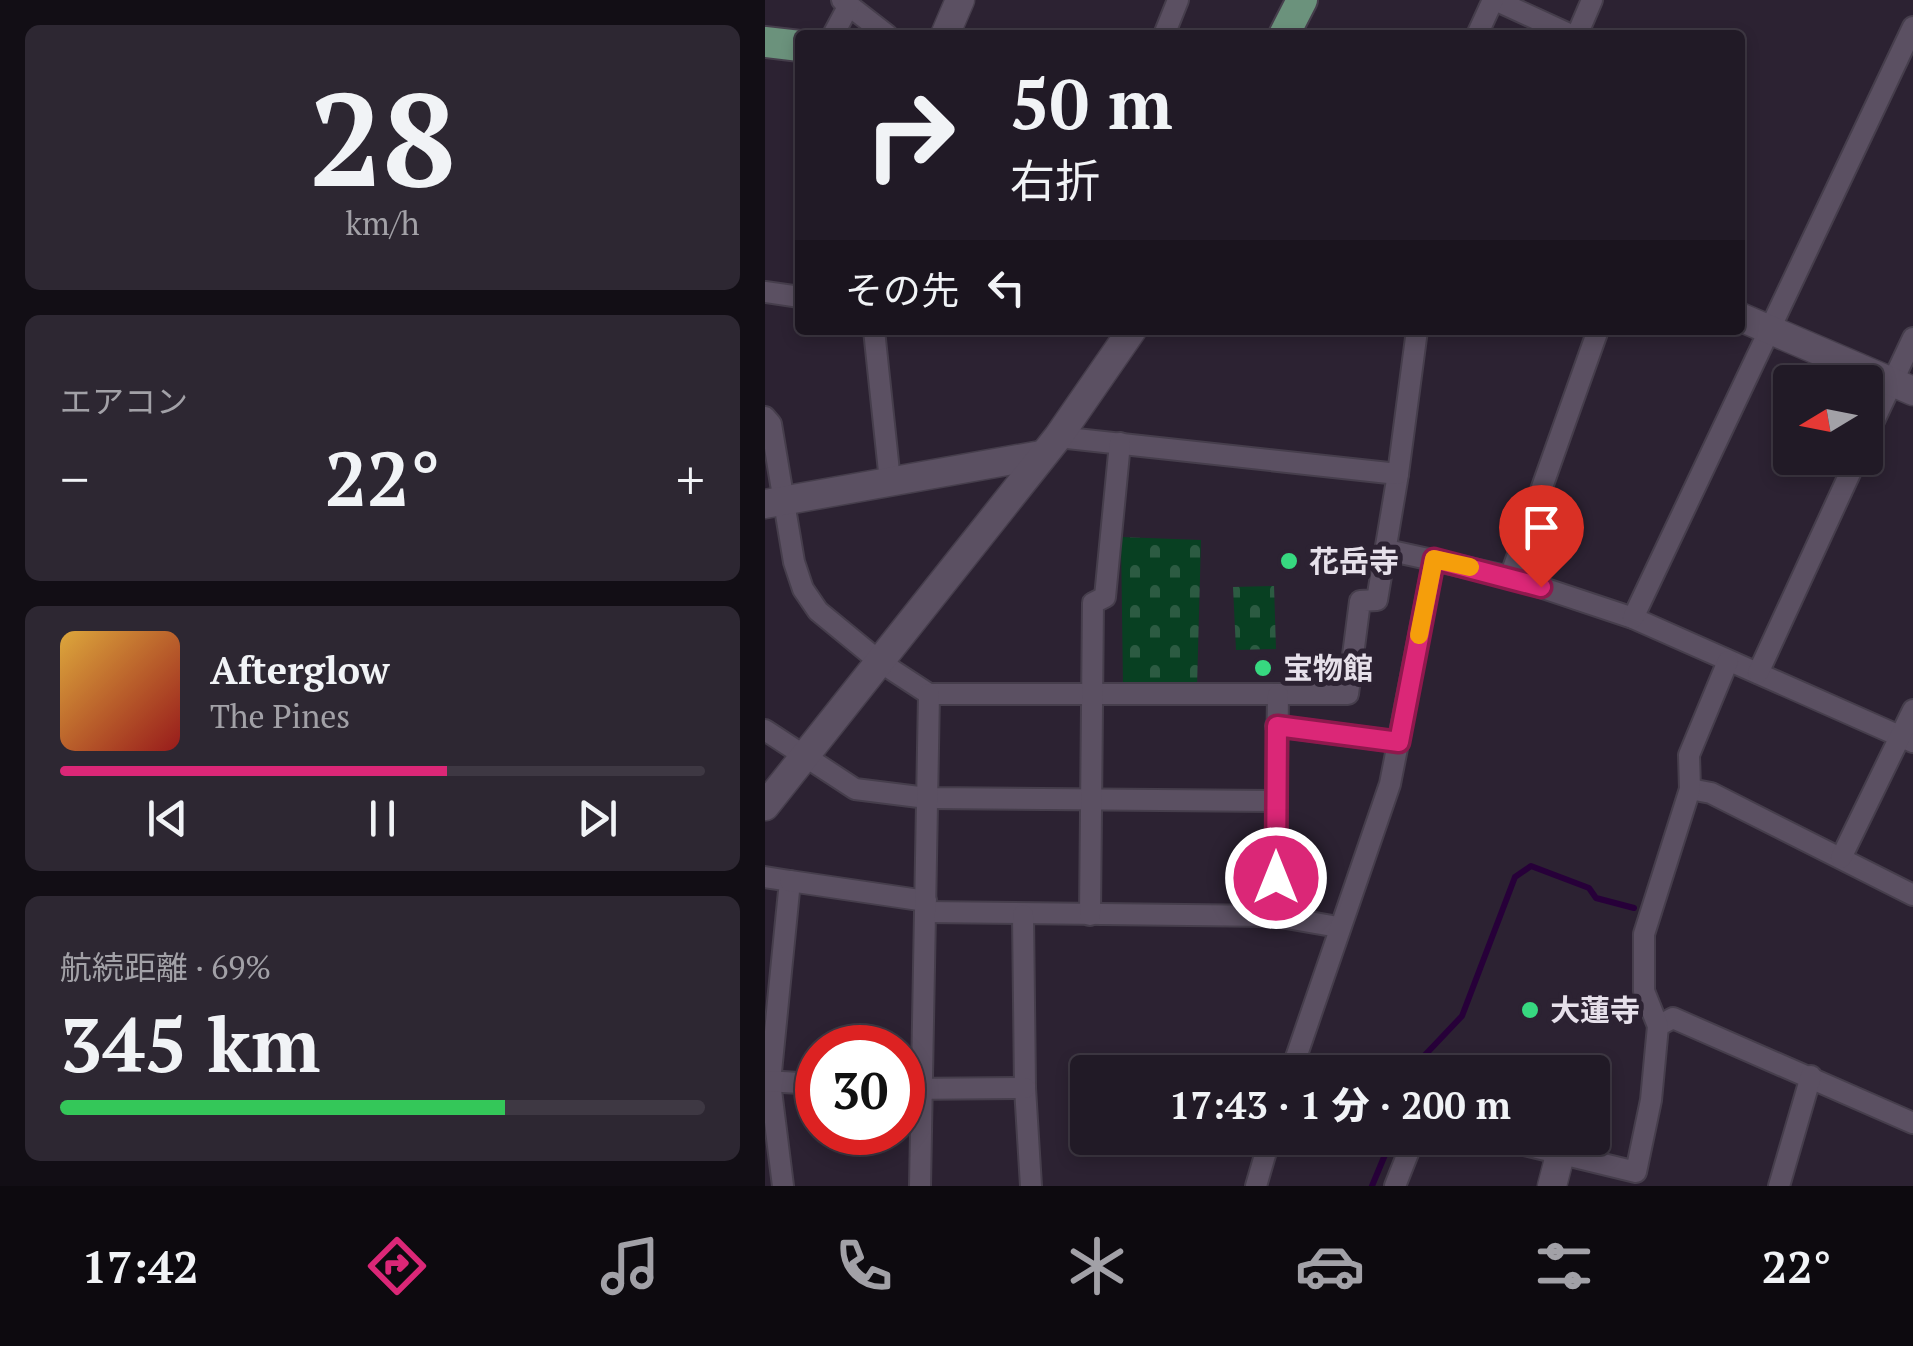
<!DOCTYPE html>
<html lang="ja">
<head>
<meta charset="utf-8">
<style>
  :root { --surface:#211a26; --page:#2d2732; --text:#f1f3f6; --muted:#a2a1a7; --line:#3e3843; --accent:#db2777 }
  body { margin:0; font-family:"PT Serif","Noto Sans JP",serif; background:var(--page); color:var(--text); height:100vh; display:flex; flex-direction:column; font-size:38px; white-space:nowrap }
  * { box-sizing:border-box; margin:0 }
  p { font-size:32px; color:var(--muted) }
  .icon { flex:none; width:55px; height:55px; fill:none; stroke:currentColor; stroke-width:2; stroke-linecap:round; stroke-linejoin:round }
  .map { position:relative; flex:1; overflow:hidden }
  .details { display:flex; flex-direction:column; gap:25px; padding:25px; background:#120e15; width:765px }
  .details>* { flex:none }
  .hud { position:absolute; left:30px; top:30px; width:950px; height:305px; border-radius:10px; box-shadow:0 5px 15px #0003,0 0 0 2px var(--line); background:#211a26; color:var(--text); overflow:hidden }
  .needle { width:65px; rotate:260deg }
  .tools { position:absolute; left:1008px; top:365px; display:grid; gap:20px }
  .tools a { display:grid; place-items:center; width:110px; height:110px; border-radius:10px; background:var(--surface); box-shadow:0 5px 15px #0003,0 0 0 2px var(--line); font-size:50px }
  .speed { position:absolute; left:30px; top:1025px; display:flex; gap:20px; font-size:50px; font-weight:700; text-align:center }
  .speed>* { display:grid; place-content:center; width:130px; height:130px; border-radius:50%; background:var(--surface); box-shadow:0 5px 15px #0003,0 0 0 2px var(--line); line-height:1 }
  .speed .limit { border:15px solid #d22; background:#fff; color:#111 }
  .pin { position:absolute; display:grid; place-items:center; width:85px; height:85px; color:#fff; margin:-102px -42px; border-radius:50% 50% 50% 0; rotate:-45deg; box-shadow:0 0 10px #0007 }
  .pin .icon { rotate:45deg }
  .me { position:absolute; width:110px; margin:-55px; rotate:0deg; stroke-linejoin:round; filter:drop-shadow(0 0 8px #0008) }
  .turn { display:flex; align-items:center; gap:35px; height:210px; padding:0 50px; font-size:45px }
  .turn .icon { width:130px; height:130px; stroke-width:2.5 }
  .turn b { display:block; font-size:70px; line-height:85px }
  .then { display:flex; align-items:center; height:95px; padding:0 50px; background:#0003; gap:20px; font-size:38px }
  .big { font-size:75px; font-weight:800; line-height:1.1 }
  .details .widget { flex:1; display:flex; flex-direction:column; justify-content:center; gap:15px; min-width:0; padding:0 35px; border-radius:15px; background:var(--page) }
  .details .dial { align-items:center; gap:0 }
  .dial b { font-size:130px; line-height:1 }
  .song { display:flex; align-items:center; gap:30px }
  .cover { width:120px; height:120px; border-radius:15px; background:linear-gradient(135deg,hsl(40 70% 55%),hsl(0 70% 35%)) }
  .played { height:10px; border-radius:5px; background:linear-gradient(90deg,var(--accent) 60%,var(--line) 60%) }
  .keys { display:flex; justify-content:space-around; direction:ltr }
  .heat { display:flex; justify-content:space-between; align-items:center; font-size:55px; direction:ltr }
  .charge { height:15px; border-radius:8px; background:linear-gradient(90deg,#34c759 69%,var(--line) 0) }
  .trip { position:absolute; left:305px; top:1055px; width:540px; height:100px; border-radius:10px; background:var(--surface); box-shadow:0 5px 15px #0003,0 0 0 2px var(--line); font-weight:800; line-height:100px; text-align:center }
  .menu { display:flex; height:160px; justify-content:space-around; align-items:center; background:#0d0a0f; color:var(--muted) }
  .menu .icon { width:70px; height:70px }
  .menu .current { color:var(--accent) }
  .menu b { font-size:45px; color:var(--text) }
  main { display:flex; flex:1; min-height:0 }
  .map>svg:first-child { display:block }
  .cemetery { fill:url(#cemetery-stones) }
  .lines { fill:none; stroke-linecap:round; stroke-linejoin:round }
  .stream { stroke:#270039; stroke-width:6 }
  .street-casing { stroke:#463e4c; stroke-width:24 }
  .secondary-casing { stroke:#463e4c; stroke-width:31 }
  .primary-casing { stroke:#463e4c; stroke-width:34 }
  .street { stroke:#5b5062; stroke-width:20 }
  .secondary { stroke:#5b5062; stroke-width:28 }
  .primary { stroke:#6b927c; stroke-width:30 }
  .route-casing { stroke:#8e194d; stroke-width:25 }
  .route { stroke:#db2777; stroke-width:18 }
  .slow { stroke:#f59e0b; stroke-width:18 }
  .poi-dot { fill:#37d880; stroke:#2c2232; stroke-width:4 }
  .labels { text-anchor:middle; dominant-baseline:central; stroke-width:10; stroke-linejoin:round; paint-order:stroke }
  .poi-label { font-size:30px; font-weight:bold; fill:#e6e0ea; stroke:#2c2232; text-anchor:start }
</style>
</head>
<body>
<main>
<section class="details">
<div class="widget dial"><b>28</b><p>km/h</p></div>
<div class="widget"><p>エアコン</p>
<div class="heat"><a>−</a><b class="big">22°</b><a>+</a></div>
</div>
<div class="widget">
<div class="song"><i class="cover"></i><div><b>Afterglow</b><p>The Pines</p></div></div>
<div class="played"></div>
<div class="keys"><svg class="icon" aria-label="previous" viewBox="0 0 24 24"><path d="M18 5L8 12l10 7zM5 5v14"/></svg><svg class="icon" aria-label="pause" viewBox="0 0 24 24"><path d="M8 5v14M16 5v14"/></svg><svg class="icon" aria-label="next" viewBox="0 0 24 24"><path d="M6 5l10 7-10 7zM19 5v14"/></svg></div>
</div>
<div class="widget"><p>航続距離 · 69%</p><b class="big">345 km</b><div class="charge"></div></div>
</section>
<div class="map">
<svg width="1148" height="1186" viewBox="0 0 1148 1186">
  <defs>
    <pattern id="cemetery-stones" width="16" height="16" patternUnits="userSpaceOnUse" patternTransform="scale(2.5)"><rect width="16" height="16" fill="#084022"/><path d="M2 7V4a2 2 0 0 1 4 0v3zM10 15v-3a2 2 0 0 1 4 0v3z" fill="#2c5b42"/></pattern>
  </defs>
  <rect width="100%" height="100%" fill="#2c2232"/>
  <g class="cemetery">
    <path d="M356 537 436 540 432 687H358Z"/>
    <path d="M509 586 511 649 471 650 468 587Z"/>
  </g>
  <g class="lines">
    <g class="stream">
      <path d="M654 1072 660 1055 697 1016 750 877 766 866 824 888 831 898 869 908"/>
      <path d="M607 1186 627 1138"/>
    </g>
    <g class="street-casing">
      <g id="street">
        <path d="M77 0 122 35"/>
        <path d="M730 0 806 35"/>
        <path d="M68 35 84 5"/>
        <path d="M399 35 413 0"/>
        <path d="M712 35 728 0"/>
        <path d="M812 35 827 0"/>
        <path d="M0 292 35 297"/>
        <path d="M109 330 125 481"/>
        <path d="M0 417 6 424 29 562 38 589 53 611 115 662 164 694H583L595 601 612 600 633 474"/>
        <path d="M293 437 633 474 652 330"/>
        <path d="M1100 440 1148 338"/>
        <path d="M622 550 745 577 868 618 1148 742"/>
        <path d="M745 577 833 330"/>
        <path d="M868 618 1148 27"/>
        <path d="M993 673 1092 458"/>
        <path d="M511 726 634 742"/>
        <path d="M0 730 90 789 162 798 511 801"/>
        <path d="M925 789 946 793 1148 895"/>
        <path d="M1076 858 1148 710"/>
        <path d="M0 877 25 881 5 1082 18 1186"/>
        <path d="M25 881 161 901"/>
        <path d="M160 912 510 916 573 927"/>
        <path d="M258 915 260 1088 266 1186"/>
        <path d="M325 915 328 603 340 597 355 443"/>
        <path d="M510 916 513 695"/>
        <path d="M893 1026 908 1018 1148 1123"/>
        <path d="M526 1072 625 784 669 559"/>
        <path d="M0 1081 52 1084"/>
        <path d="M138 1089 260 1088"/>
        <path d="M731 1138 871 1172 886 1100 893 1026 879 991V934L925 789 924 755 963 661"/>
        <path d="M155 1186 164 694"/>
        <path d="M491 1186 505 1138"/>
        <path d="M630 1186 649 1138"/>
        <path d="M1014 1186 1046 1076"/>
      </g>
    </g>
    <g class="secondary-casing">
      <g id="secondary">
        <path d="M180 35 195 0"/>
        <path d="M975 317 1148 391"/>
        <path d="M0 504 276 455"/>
        <path d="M0 806 293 437 367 330"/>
        <path d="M787 1186 795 1155"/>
      </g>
    </g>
    <g class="primary-casing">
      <g id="primary">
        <path d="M519 35 537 0"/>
        <path d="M0 42 35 46"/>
      </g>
    </g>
    <use href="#street" class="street"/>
    <use href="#secondary" class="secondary"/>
    <use href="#primary" class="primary"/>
  </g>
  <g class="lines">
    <g class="route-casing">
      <path id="route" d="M511 878 512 726 634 742 669 559 776 587"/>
    </g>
    <use href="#route" class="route"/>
    <path class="slow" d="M654 635 669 559 705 567"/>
  </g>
  <g class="poi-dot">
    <circle cx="524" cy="561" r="10"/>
    <circle cx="498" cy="668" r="10"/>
    <circle cx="765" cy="1010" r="10"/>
  </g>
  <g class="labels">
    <g class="poi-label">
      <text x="544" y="561">花岳寺</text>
      <text x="518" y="668">宝物館</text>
      <text x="785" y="1010">大蓮寺</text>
    </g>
  </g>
</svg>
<div class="tools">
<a><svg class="needle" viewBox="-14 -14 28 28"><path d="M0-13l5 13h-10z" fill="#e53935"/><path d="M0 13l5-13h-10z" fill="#a2a1a7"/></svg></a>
</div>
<div class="speed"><div class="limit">30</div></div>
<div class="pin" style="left:776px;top:587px;background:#d93025"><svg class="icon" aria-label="arrive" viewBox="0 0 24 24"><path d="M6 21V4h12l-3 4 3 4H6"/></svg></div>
<svg class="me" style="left:511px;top:878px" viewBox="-20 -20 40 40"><circle r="17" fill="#db2777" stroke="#fff" stroke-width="3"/><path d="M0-11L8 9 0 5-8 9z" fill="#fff"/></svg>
<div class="trip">17:43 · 1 分 · 200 m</div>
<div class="hud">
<div class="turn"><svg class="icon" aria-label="right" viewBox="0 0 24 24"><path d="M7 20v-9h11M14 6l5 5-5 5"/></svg><div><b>50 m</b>右折</div></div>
<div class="then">その先<svg class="icon" aria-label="left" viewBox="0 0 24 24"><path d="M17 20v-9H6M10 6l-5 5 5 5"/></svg></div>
</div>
</div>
</main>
<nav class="menu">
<b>17:42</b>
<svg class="icon current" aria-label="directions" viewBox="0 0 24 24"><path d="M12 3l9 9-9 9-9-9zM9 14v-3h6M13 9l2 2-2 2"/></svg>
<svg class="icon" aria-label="music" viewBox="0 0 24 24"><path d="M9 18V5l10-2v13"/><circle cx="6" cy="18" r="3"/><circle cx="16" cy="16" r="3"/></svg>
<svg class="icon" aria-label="phone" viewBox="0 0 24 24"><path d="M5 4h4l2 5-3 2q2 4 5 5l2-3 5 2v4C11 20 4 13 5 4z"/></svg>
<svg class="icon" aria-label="climate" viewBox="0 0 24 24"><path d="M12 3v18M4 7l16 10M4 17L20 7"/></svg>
<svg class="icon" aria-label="car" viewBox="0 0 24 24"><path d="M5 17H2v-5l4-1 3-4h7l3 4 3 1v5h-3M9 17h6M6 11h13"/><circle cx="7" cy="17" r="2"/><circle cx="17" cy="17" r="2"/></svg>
<svg class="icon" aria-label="filters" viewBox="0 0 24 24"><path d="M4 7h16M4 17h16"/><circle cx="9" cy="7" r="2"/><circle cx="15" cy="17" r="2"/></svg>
<b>22°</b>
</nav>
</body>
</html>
